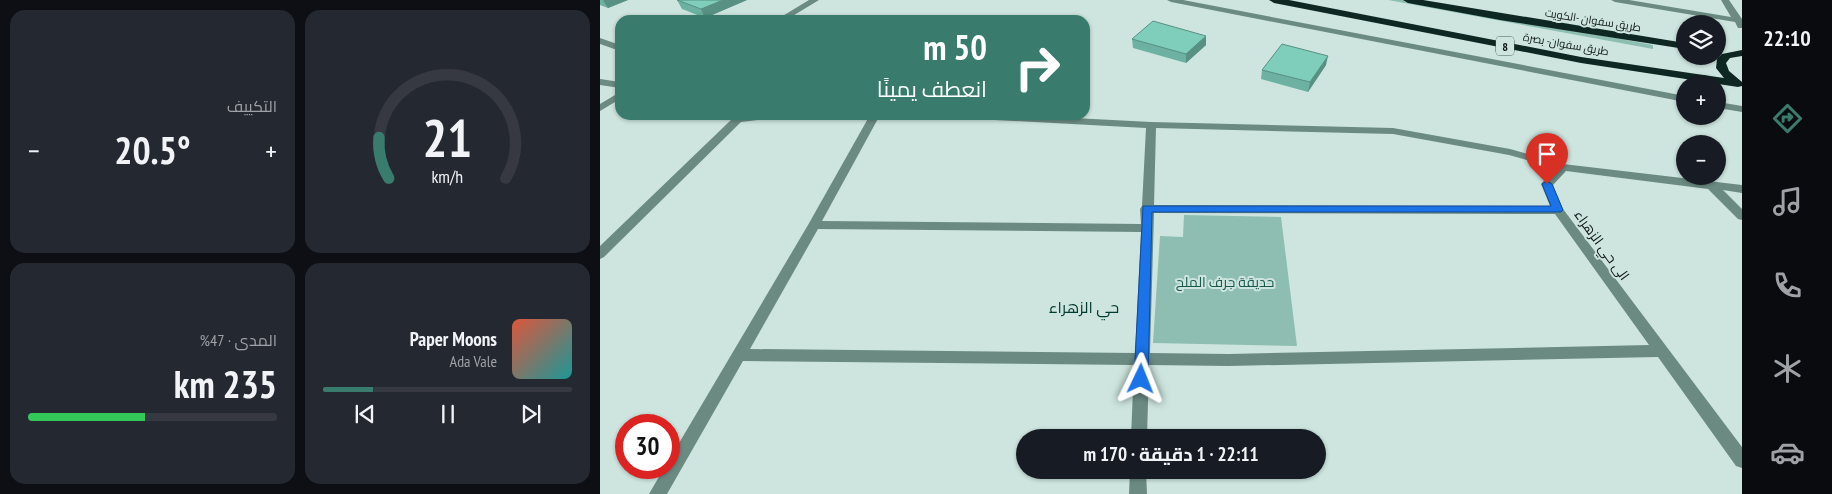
<!DOCTYPE html>
<html lang="ar">
<head>
<meta charset="utf-8">
<style>
  :root { --surface:#171b24; --page:#242831; --text:#f1f3f6; --muted:#9ea1a6; --line:#363941; --accent:#397b6c }
  body { margin:0; font-family:"PT Sans Narrow",Cairo,sans-serif; background:var(--page); color:var(--text); direction:rtl; height:100vh; display:flex; flex-direction:column; font-size:19px; white-space:nowrap }
  * { box-sizing:border-box; margin:0 }
  p { font-size:16px; color:var(--muted) }
  .icon { flex:none; width:28px; height:28px; fill:none; stroke:currentColor; stroke-width:2; stroke-linecap:round; stroke-linejoin:round }
  .map { position:relative; flex:1; overflow:hidden; direction:ltr }
  .drawer { display:flex; flex-direction:column; gap:10px; padding:10px; background:#0d0f14; width:600px }
  .drawer>* { flex:none }
  .top-card { position:absolute; left:15px; top:15px; width:475px; height:105px; border-radius:15px; box-shadow:0 1px 4px #0004; direction:rtl; background:#397b6c; color:#fff; overflow:hidden }
  .buttons { position:absolute; left:1076px; top:15px; display:grid; gap:10px }
  .buttons a { display:grid; place-items:center; width:50px; height:50px; border-radius:50%; background:var(--surface); box-shadow:0 1px 4px #0004; font-size:25px }
  .speed { position:absolute; left:15px; top:414px; display:flex; gap:10px; font-size:25px; font-weight:700; text-align:center }
  .speed>* { display:grid; place-content:center; width:65px; height:65px; border-radius:50%; background:var(--surface); box-shadow:0 1px 4px #0004; line-height:1 }
  .speed .limit { border:8px solid #d22; background:#fff; color:#111 }
  .pin { position:absolute; display:grid; place-items:center; width:42px; height:42px; color:#fff; margin:-51px -21px; border-radius:50% 50% 50% 0; rotate:-45deg; box-shadow:0 0 5px #0007 }
  .pin .icon { rotate:45deg }
  .me { position:absolute; width:55px; margin:-28px; rotate:2deg; stroke-linejoin:round; filter:drop-shadow(0 0 4px #0008) }
  .turn { display:flex; align-items:center; gap:18px; height:105px; padding:0 20px; font-size:22px }
  .turn .icon { width:65px; height:65px; stroke-width:2.5 }
  .turn b { display:block; font-size:35px; line-height:42px }
  .big { font-size:38px; font-weight:700; line-height:1.1 }
  .drawer .tile { flex:1; display:flex; flex-direction:column; justify-content:center; gap:8px; min-width:0; padding:0 18px; border-radius:15px; background:var(--page) }
  .drawer .dial { align-items:center; gap:0 }
  .dial svg { height:130px; overflow:visible; fill:none; stroke:var(--line); stroke-width:7; stroke-linecap:round; text-anchor:middle }
  .dial text { fill:var(--text); stroke:none }
  .song { display:flex; align-items:center; gap:15px }
  .cover { width:60px; height:60px; border-radius:8px; background:linear-gradient(135deg,hsl(10 70% 55%),hsl(180 70% 35%)) }
  .played { height:5px; border-radius:2px; background:linear-gradient(90deg,var(--accent) 20%,var(--line) 20%) }
  .keys { display:flex; justify-content:space-around; direction:ltr }
  .heat { display:flex; justify-content:space-between; align-items:center; font-size:28px; direction:ltr }
  .charge { height:8px; border-radius:4px; background:linear-gradient(90deg,#34c759 47%,var(--line) 0) }
  .drawer .tiles { flex:1; display:grid; gap:10px; grid-template-columns:repeat(2,1fr) }
  .trip { position:absolute; left:416px; top:429px; width:310px; height:50px; border-radius:25px; background:var(--surface); box-shadow:0 1px 4px #0004; font-weight:700; line-height:50px; text-align:center; direction:rtl }
  main { display:flex; flex:1; min-height:0 }
  .dock { display:flex; flex-direction:column; width:90px; justify-content:space-around; align-items:center; background:#090b0e; color:var(--muted) }
  .dock .icon { width:35px; height:35px }
  .dock .active { color:var(--accent) }
  .dock b { font-size:22px; color:var(--text) }
  .map>svg:first-child { display:block }
  .green { fill:#8ebeb1 }
  .lines { fill:none; stroke-linecap:round; stroke-linejoin:round }
  .minor { fill:#6b8b82; fill-rule:evenodd }
  .highway { fill:#0e2722; fill-rule:evenodd }
  .wall { fill:#6cb1a1 }
  .shaded-wall { fill:#589083 }
  .building { fill:#7ecebb; stroke:#589083 }
  .route { fill:#1a73e8; stroke:#114b97 }
  .labels { text-anchor:middle; dominant-baseline:central; stroke-width:4; stroke-linejoin:round; paint-order:stroke }
  .far-street-label { font-size:11px; fill:#0e1614; stroke:#cde5de }
  .shield { fill:#cde5de; stroke:#475451; stroke-width:1 }
  .shield-label { font-size:12px; font-weight:bold; fill:#0e1614 }
  .street-label { font-size:14px; fill:#0e1614; stroke:#cde5de }
  .park-label { font-size:14px; fill:#17594c; stroke:#cde5de }
  .quarter-label { font-size:16px; fill:#003c32; stroke:#cde5de }
</style>
</head>
<body>
<main>
<nav class="dock">
<b>22:10</b>
<svg class="icon active" aria-label="directions" viewBox="0 0 24 24"><path d="M12 3l9 9-9 9-9-9zM9 14v-3h6M13 9l2 2-2 2"/></svg>
<svg class="icon" aria-label="music" viewBox="0 0 24 24"><path d="M9 18V5l10-2v13"/><circle cx="6" cy="18" r="3"/><circle cx="16" cy="16" r="3"/></svg>
<svg class="icon" aria-label="phone" viewBox="0 0 24 24"><path d="M5 4h4l2 5-3 2q2 4 5 5l2-3 5 2v4C11 20 4 13 5 4z"/></svg>
<svg class="icon" aria-label="climate" viewBox="0 0 24 24"><path d="M12 3v18M4 7l16 10M4 17L20 7"/></svg>
<svg class="icon" aria-label="car" viewBox="0 0 24 24"><path d="M5 17H2v-5l4-1 3-4h7l3 4 3 1v5h-3M9 17h6M6 11h13"/><circle cx="7" cy="17" r="2"/><circle cx="17" cy="17" r="2"/></svg>
</nav>
<div class="map">
<svg width="1142" height="494" viewBox="0 0 1142 494">
  <rect width="100%" height="100%" fill="#cde5de"/>
  <g class="green">
    <path d="M788 0H813L1053 45V49Z"/>
    <path d="M584 215 681 217 697 346 553 343 560 236 583 237Z"/>
  </g>
  <g class="lines">
    <g class="minor">
      <path d="M209 0H219L186 20H176Z"/>
      <path d="M567 0H583L1085 96V102L571 2Z"/>
      <path d="M1011 0H1029L1131 17 1121 0H1129L1142 19V28H1138L1135 22 1015 2Z"/>
      <path d="M0 38 20 45V51L0 44Z"/>
      <path d="M0 79 20 82V88L0 85Z"/>
      <path d="M20 92V99L0 111V104Z"/>
      <path d="M1118 102 1142 106V112L1118 108Z"/>
      <path d="M128 115H178L173 118 141 122 4 257 0 259V246L132 119Z"/>
      <path d="M270 115H280L222 221 541 224 540 209 542 206 546 128 357 118 352 115H416L551 122 793 128 910 149 963 164 1142 185V193L1123 190 1142 209V220L1138 219 1108 189 966 171 953 185 963 209 1142 447V468L1136 466 1058 357 629 366 549 365 547 438H531L534 365 143 361 67 494H49L64 468H69V460L208 225ZM556 128 793 134 909 155 955 168 941 184 950 206 554 205ZM554 213 955 214 1049 345 629 354 550 353ZM218 229 541 232 535 353 150 349Z"/>
      <path d="M530 470H546L547 494H529Z"/>
    </g>
    <g class="highway">
      <path d="M669 0H689L981 57 1124 78 1116 68 1117 59 1122 54 1142 50V56L1130 58 1126 63 1129 71 1142 82V86L1138 87 981 63 674 3Z"/>
      <path d="M803 0H823L1085 43V49L900 20 808 3Z"/>
    </g>
  </g>
  <g class="wall">
    <path d="M0 0H28L8 8 0 5Z"/>
    <path d="M77 0H147L105 18 82 9Z"/>
    <path d="M606 36V45L586 63 533 48 532 39Z"/>
    <path d="M726 65 708 92 661 79 662 70Z"/>
  </g>
  <g class="shaded-wall">
    <path d="M3 0H28L8 8Z"/>
    <path d="M123 0H147L105 18 101 9Z"/>
    <path d="M606 36V45L586 63V54Z"/>
    <path d="M728 56 726 65 708 92 710 82Z"/>
  </g>
  <g class="building">
    <path d="M77 0H123L101 9Z"/>
    <path d="M553 21 606 36 586 54 532 39Z"/>
    <path d="M682 44 728 56 710 82 662 70Z"/>
  </g>
  <path class="route" d="M947 181 952 184 963 210 961 212H552L548 379 546 383 541 385 536 383 534 379 543 206H951L942 184Z"/>
  <g class="labels">
    <g class="far-street-label">
      <text transform="translate(993 20) rotate(9)">طريق سفوان -الكويت</text>
      <text transform="translate(966 44) rotate(10)">طريق سفوان- بصرة</text>
    </g>
    <rect class="shield" x="896" y="36.5" width="18" height="19" rx="4"/>
    <g class="shield-label">
      <text x="905" y="46">8</text>
    </g>
    <g class="street-label">
      <text transform="translate(1002 245) rotate(54)">الى حي الزهراء</text>
    </g>
    <g class="park-label">
      <text x="625" y="282">حديقة جرف الملح</text>
    </g>
    <g class="quarter-label">
      <text x="484" y="307">حي الزهراء</text>
    </g>
  </g>
</svg>
<div class="buttons">
<a><svg class="icon" aria-label="layers" viewBox="0 0 24 24"><path d="M12 4l9 5-9 5-9-5zM3 14l9 5 9-5"/></svg></a>
<a>+</a>
<a>−</a>
</div>
<div class="speed"><div class="limit">30</div></div>
<div class="pin" style="left:947px;top:184px;background:#d93025"><svg class="icon" aria-label="arrive" viewBox="0 0 24 24"><path d="M6 21V4h12l-3 4 3 4H6"/></svg></div>
<svg class="me" style="left:541px;top:379px" viewBox="-20 -20 40 40"><path d="M0-17L14 15 0 8-14 15z" fill="#1a73e8" stroke="#fff" stroke-width="4"/></svg>
<div class="trip">22:11 · 1 دقيقة · 170 m</div>
<div class="top-card">
<div class="turn"><svg class="icon" aria-label="right" viewBox="0 0 24 24"><path d="M7 20v-9h11M14 6l5 5-5 5"/></svg><div><b>50 m</b>انعطف يمينًا</div></div>
</div>
</div>
<section class="drawer">
<div class="tiles">
<div class="tile dial"><svg viewBox="0 0 100 80">
<path d="M14 69A42 42 0 1 1 86 69"/>
<path d="M14 69A42 42 0 0 1 8 44" stroke="#397b6c"/>
<text x="50" y="56" font-size="32" font-weight="700">21</text>
<text x="50" y="72" font-size="11">km/h</text>
</svg></div>
<div class="tile"><p>التكييف</p>
<div class="heat"><a>−</a><b class="big">20.5°</b><a>+</a></div>
</div>
<div class="tile">
<div class="song"><i class="cover"></i><div><b>Paper Moons</b><p>Ada Vale</p></div></div>
<div class="played"></div>
<div class="keys"><svg class="icon" aria-label="previous" viewBox="0 0 24 24"><path d="M18 5L8 12l10 7zM5 5v14"/></svg><svg class="icon" aria-label="pause" viewBox="0 0 24 24"><path d="M8 5v14M16 5v14"/></svg><svg class="icon" aria-label="next" viewBox="0 0 24 24"><path d="M6 5l10 7-10 7zM19 5v14"/></svg></div>
</div>
<div class="tile"><p>المدى · 47%</p><b class="big">235 km</b><div class="charge"></div></div>
</div>
</section>
</main>
</body>
</html>
